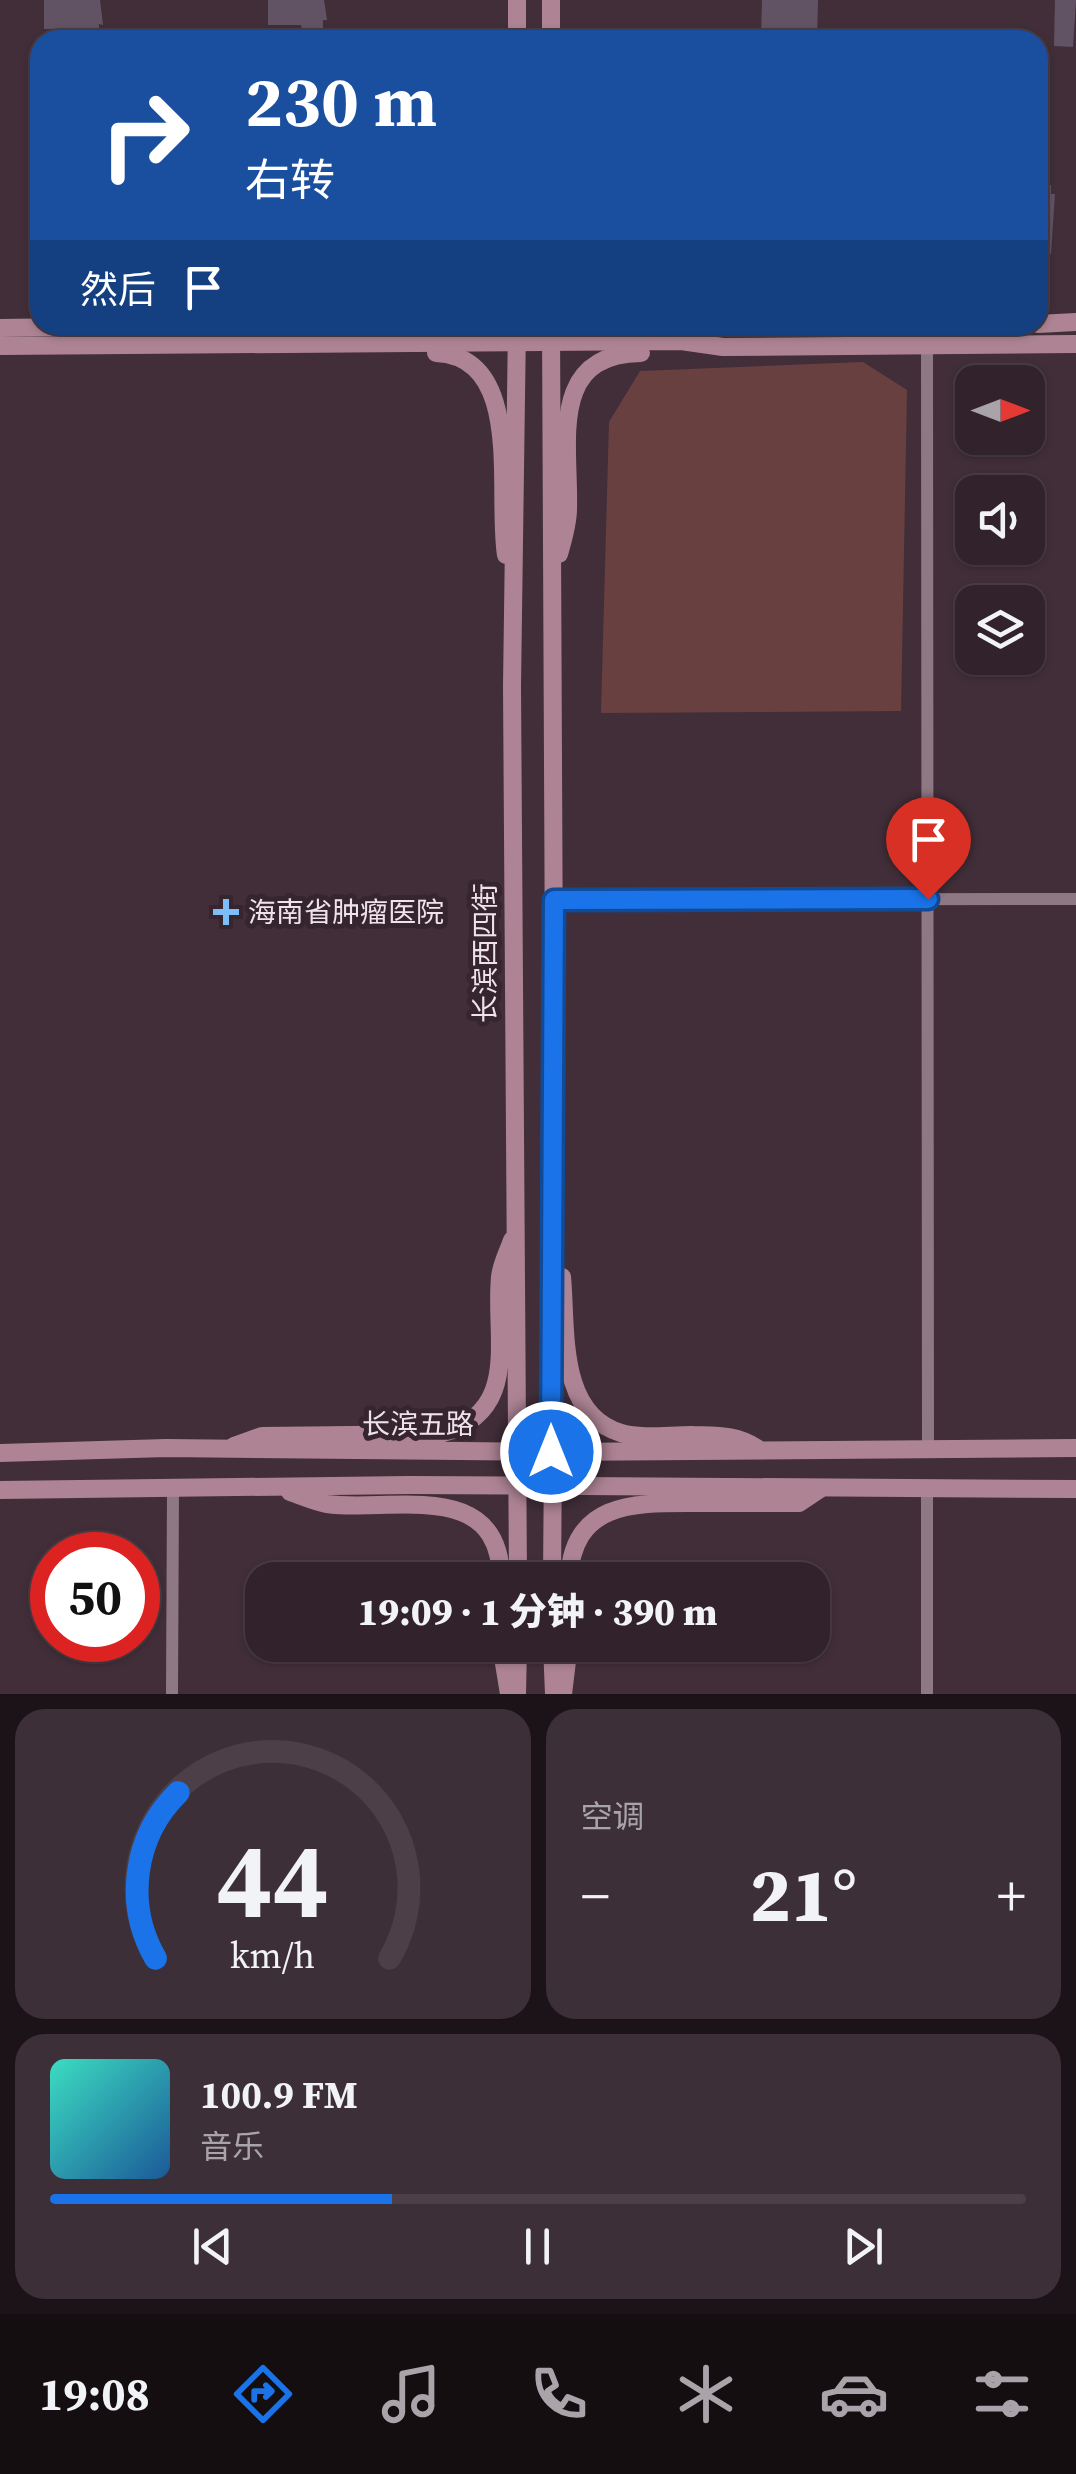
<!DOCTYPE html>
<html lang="zh">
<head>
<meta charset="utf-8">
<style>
  :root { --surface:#31222b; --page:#3d2f37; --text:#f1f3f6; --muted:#a8a4a9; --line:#4c3f47; --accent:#1a73e8 }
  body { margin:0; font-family:"Source Serif 4","Noto Sans SC",serif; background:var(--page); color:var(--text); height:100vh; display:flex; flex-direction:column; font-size:38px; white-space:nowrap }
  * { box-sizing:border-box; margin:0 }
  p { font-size:32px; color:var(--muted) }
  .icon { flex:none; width:55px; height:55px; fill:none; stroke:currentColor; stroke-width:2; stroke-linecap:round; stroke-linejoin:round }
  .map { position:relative; height:1694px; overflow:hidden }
  .sheet { display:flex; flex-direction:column; gap:15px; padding:15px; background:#1b1318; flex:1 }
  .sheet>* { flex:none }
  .top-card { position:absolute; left:30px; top:30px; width:1018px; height:305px; border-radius:30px; box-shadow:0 2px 8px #0004,0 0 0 2px var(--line); background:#1a4fa0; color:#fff; overflow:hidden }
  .needle { width:65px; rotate:90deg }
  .controls { position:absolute; left:955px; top:365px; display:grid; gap:20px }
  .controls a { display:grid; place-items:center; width:90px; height:90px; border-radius:20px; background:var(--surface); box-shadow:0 2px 8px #0004,0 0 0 2px var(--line); font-size:50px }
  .speed { position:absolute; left:30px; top:1532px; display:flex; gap:20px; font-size:50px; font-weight:700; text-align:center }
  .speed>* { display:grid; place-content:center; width:130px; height:130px; border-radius:50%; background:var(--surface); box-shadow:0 2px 8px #0004,0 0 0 2px var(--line); line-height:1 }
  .speed .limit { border:15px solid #d22; background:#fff; color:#111 }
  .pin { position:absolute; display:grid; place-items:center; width:85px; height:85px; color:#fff; margin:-102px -42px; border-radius:50% 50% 50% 0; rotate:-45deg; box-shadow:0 0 10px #0007 }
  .pin .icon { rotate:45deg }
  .me { position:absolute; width:110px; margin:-55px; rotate:0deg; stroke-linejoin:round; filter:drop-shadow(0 0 8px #0008) }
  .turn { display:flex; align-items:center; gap:35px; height:210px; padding:0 50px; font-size:45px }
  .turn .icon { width:130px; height:130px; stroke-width:2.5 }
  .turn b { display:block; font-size:70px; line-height:85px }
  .then { display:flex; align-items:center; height:95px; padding:0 50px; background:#0003; gap:20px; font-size:38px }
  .big { font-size:75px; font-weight:800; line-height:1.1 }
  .sheet .widget { flex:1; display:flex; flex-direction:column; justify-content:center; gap:15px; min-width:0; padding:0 35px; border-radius:30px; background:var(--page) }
  .sheet .dial { align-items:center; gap:0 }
  .dial svg { height:260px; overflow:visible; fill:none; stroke:var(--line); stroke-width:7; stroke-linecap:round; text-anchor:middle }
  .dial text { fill:var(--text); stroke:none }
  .song { display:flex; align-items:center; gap:30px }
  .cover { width:120px; height:120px; border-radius:15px; background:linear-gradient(135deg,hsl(170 70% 55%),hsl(210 70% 35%)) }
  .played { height:10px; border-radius:5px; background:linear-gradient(90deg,var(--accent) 35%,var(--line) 35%) }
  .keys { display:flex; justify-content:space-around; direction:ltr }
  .heat { display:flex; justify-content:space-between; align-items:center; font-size:55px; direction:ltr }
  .sheet .tiles { flex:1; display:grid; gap:15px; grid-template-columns:1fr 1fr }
  .widget:last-child { grid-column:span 2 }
  .trip { position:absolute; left:245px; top:1562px; width:585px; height:100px; border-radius:30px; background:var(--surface); box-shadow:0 2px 8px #0004,0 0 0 2px var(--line); font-weight:800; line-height:100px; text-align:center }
  .tab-bar { display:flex; height:160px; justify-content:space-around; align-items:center; background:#140e11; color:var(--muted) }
  .tab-bar .icon { width:70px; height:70px }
  .tab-bar .current { color:var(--accent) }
  .tab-bar b { font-size:45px; color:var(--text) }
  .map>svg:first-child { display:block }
  .green { fill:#694040 }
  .building { fill:#625364 }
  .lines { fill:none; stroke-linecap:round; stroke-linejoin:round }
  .street { stroke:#8e7884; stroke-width:12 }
  .secondary { stroke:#ae8494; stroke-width:18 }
  .route-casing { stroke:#114b97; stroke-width:25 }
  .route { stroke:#1a73e8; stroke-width:18 }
  .poi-dot { fill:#7dbef9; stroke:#36242f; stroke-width:4 }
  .labels { text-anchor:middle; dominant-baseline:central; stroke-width:10; stroke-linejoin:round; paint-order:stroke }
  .poi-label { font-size:28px; fill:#efe3ea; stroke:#36242f; text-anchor:start }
  .street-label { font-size:28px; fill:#efe3ea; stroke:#36242f }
</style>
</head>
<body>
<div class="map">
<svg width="1076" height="1694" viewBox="0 0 1076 1694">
  <rect width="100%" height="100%" fill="#412e39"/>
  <path class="green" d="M863 362 907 390 901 711 601 713 609 422 640 371Z"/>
  <g class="building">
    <path d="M44 0H100L103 25 99 24V36L76 40V29H44Z"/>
    <path d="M268 0H324L327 20H323V32H319V38L304 37 301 25H268Z"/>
    <path d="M762 0H818L817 40H761Z"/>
    <path d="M1055 0H1076L1073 47 1054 46Z"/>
    <path d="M1038 185H1051V194H1055L1051 254H1038Z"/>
  </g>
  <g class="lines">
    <g class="street">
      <path d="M927 345 928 1448"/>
      <path d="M554 900 1076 899"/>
      <path d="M927 1489V1694"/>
      <path d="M172 1694 173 1490"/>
    </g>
    <g class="secondary">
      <path d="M517 0V40"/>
      <path d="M551 0V40"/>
      <path d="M1038 324 1076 322"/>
      <path d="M319 325H583"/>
      <path d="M517 325 512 686 518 1580"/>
      <path d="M551 325 555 1201 552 1580"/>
      <path d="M640 325H988"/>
      <path d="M0 328 217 325"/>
      <path d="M0 346 681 341 723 347 1076 344"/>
      <path d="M436 353C525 357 496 492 506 555"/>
      <path d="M559 554C563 540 568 524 568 509 570 444 547 354 641 353"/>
      <path d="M562 1277C567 1328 557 1414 621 1433 642 1439 668 1435 691 1435 717 1436 735 1434 757 1448"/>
      <path d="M234 1446 262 1436 440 1434C522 1412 494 1339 500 1277 501 1265 508 1252 512 1240"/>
      <path d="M0 1453 166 1448 551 1452 1076 1448"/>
      <path d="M0 1490 409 1485 1076 1489"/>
      <path d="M290 1492C302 1496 315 1502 327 1504 390 1513 501 1476 501 1580"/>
      <path d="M569 1580C572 1500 636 1503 697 1503 731 1503 765 1503 799 1503L820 1489"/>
      <path d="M501 1645 509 1694"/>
      <path d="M552 1645 554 1694"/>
      <path d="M517 1694 518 1645"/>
      <path d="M563 1694 569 1645"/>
    </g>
  </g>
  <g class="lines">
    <g class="route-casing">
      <path id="route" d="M551 1452 554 900 928 899"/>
    </g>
    <use href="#route" class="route"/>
  </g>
  <path class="poi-dot" d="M221 897h10v10h10v10h-10v10h-10v-10h-10v-10h10z"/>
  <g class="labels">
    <g class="poi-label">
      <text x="248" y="912">海南省肿瘤医院</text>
    </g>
    <g class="street-label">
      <text transform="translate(485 953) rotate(-90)">长滨西四街</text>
      <text x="418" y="1424">长滨五路</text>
    </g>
  </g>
</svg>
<div class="controls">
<a><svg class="needle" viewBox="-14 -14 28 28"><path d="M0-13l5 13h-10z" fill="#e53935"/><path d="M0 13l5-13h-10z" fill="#a8a4a9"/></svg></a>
<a><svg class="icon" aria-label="sound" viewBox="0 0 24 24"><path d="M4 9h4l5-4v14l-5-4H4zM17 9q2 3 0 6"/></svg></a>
<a><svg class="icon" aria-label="layers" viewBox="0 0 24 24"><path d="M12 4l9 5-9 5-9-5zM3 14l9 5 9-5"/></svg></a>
</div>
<div class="speed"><div class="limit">50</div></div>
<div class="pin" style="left:928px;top:899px;background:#d93025"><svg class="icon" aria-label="arrive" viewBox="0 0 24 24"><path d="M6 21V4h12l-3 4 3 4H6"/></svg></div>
<svg class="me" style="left:551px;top:1452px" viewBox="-20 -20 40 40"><circle r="17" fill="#1a73e8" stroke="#fff" stroke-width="3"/><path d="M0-11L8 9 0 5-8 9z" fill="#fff"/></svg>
<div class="trip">19:09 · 1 分钟 · 390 m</div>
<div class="top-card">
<div class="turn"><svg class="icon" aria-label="right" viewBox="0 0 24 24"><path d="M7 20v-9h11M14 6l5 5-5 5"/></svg><div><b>230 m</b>右转</div></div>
<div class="then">然后<svg class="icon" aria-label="arrive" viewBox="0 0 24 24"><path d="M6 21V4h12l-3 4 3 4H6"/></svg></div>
</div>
</div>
<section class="sheet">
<div class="tiles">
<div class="widget dial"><svg viewBox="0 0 100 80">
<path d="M14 69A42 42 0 1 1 86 69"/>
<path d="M14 69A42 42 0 0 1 21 18" stroke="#1a73e8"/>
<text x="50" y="56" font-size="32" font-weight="700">44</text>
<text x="50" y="72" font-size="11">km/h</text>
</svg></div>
<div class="widget"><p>空调</p>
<div class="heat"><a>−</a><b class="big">21°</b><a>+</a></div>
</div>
<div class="widget">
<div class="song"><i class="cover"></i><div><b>100.9 FM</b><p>音乐</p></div></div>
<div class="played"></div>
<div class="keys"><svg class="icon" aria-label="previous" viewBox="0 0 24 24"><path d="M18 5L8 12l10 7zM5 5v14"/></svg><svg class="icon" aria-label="pause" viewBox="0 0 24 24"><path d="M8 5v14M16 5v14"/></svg><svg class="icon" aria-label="next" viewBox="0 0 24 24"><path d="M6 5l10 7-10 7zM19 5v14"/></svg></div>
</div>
</div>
</section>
<nav class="tab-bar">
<b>19:08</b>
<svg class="icon current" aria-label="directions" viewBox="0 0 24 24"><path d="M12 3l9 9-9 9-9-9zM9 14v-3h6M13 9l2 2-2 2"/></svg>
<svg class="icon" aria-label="music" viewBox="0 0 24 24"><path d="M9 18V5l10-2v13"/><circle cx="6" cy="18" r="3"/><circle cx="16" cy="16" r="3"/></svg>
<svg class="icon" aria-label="phone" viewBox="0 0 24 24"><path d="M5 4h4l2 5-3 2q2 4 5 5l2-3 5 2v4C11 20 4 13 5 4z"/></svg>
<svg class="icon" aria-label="climate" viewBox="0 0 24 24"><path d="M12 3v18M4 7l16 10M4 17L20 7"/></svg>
<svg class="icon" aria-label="car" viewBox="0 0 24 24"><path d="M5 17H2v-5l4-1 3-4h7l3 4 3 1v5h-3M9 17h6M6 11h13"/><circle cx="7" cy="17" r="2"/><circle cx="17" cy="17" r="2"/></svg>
<svg class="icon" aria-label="filters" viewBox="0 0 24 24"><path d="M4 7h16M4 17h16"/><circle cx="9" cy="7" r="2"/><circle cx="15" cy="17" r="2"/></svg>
</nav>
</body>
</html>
